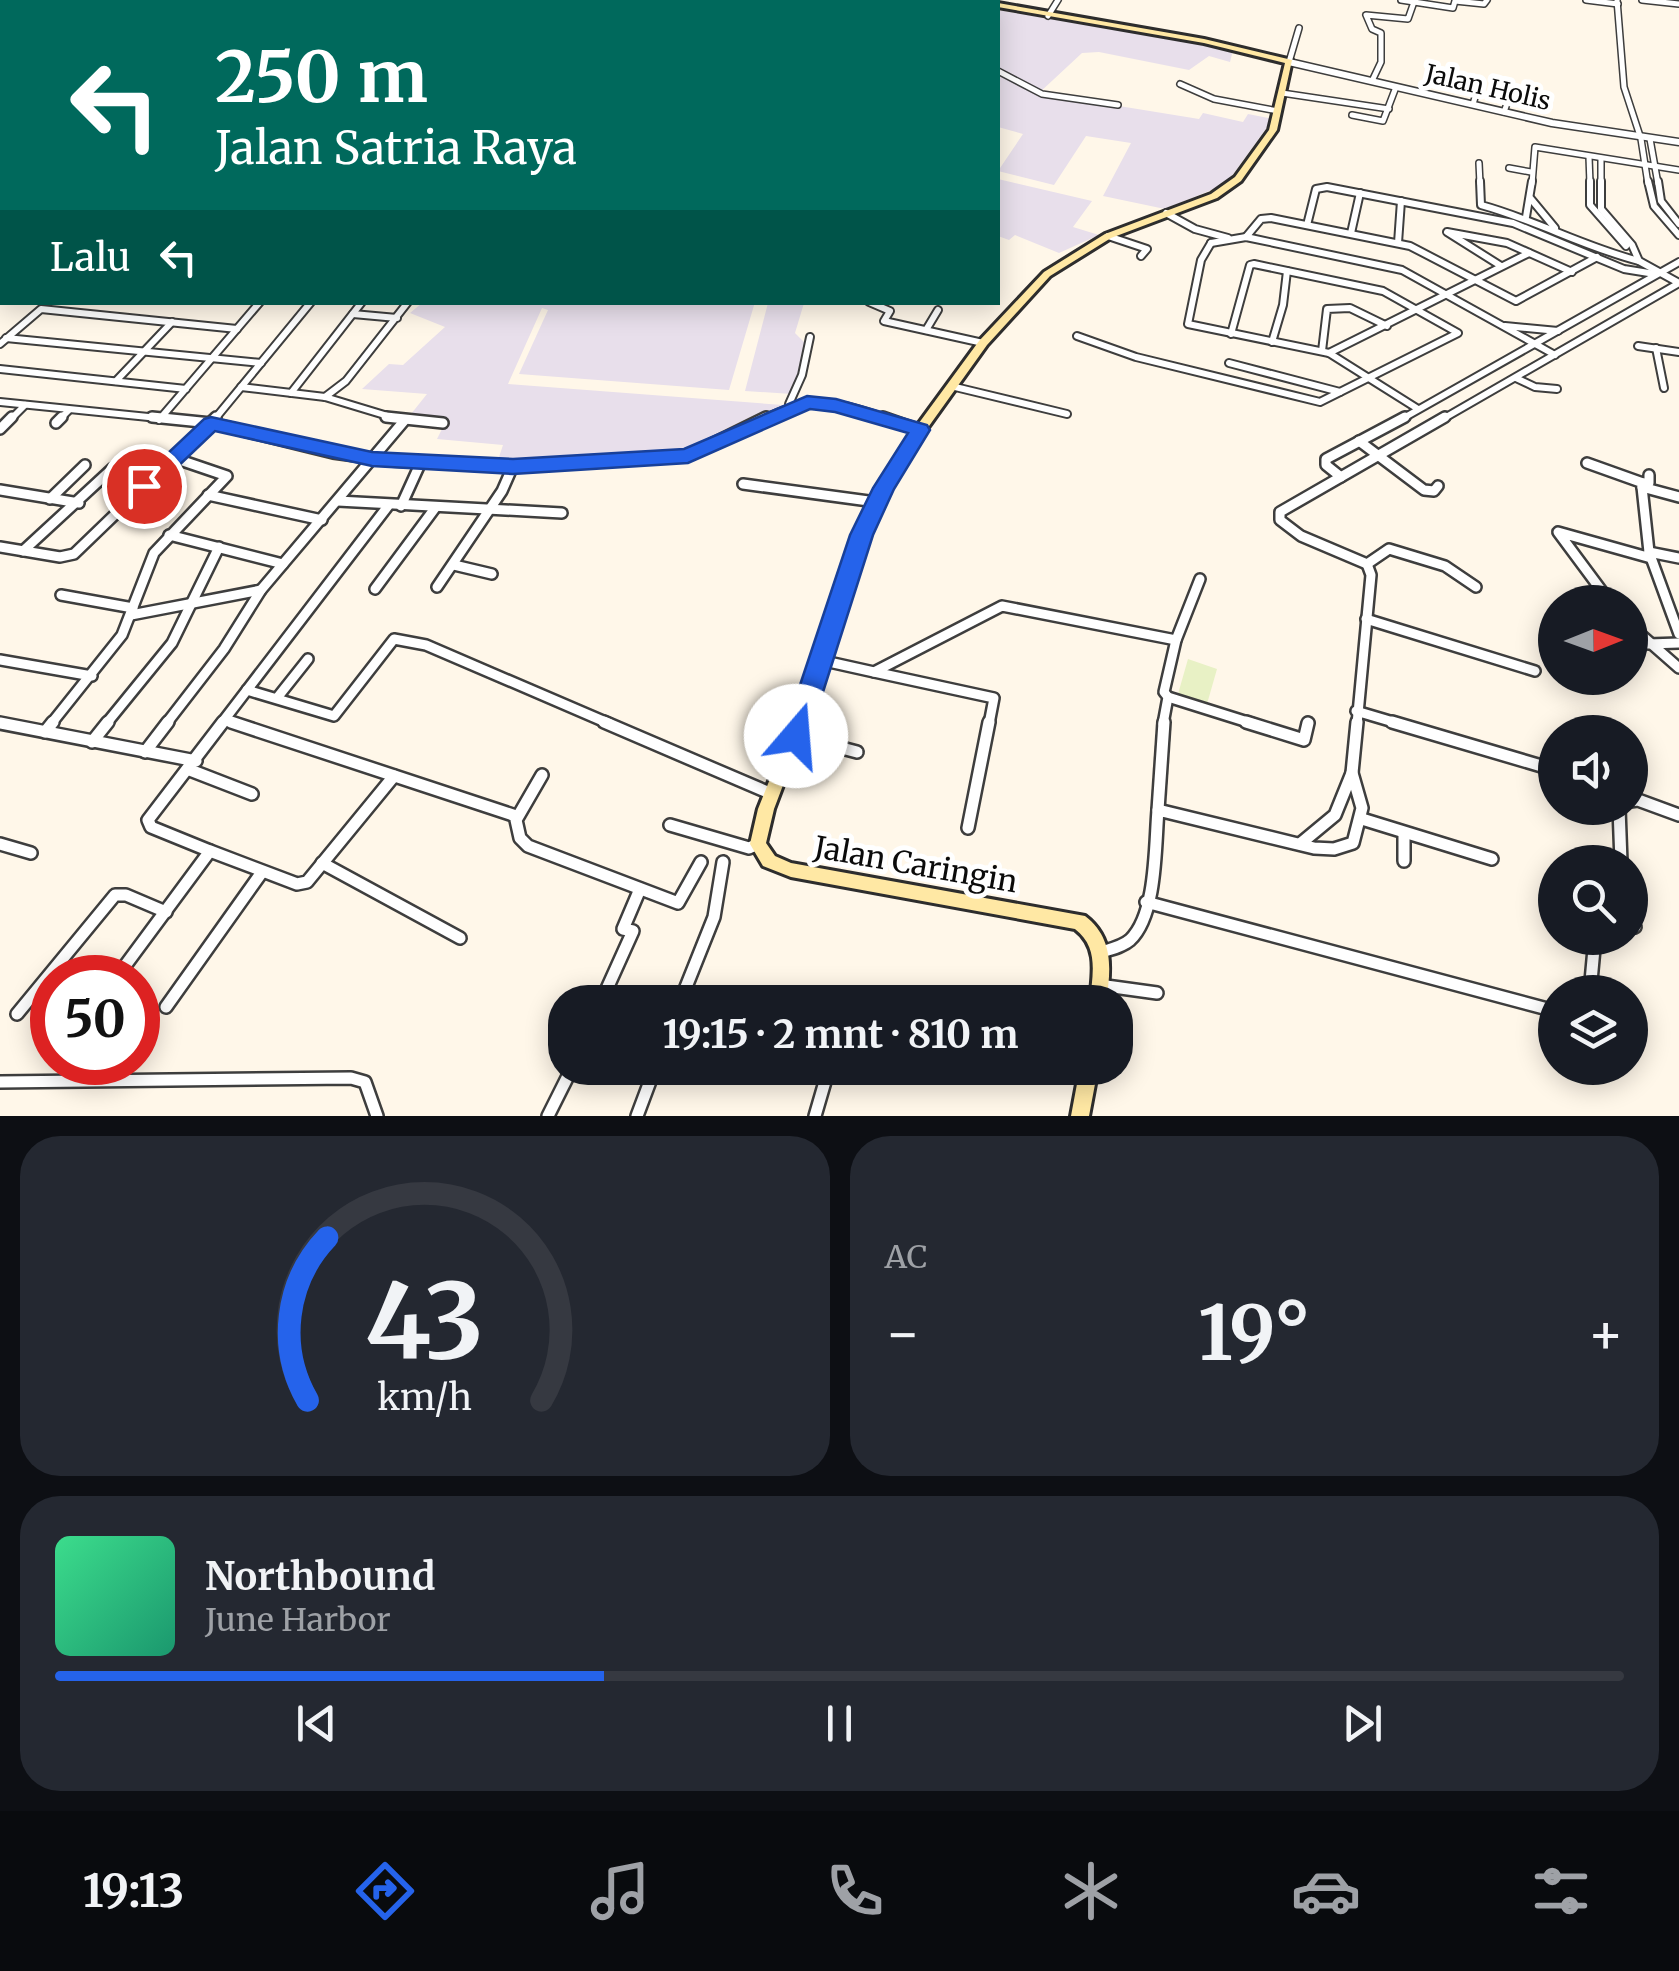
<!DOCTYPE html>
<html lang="id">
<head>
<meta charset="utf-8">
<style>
  :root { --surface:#171b24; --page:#242831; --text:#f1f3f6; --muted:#9ea1a6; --line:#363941; --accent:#2563eb }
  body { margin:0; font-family:Merriweather,serif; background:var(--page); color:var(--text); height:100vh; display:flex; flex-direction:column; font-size:38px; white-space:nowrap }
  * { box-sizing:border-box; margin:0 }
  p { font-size:32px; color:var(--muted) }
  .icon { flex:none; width:55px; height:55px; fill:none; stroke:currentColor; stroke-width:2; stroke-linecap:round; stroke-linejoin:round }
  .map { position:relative; height:1116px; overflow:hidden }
  .details { display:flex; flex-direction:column; gap:20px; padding:20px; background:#0d0f14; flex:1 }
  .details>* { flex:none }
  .guide { position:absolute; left:0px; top:0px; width:1000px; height:305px; box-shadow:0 5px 25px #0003; background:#00695c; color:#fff; overflow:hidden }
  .needle { width:65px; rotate:89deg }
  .fabs { position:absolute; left:1538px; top:585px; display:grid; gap:20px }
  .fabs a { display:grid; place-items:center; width:110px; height:110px; border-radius:50%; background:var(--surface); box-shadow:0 5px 25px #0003; font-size:50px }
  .speed { position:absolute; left:30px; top:955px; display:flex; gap:20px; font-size:50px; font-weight:700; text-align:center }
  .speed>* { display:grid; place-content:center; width:130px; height:130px; border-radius:50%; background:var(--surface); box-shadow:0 5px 25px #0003; line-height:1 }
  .speed .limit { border:15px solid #d22; background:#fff; color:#111 }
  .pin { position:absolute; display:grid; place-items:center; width:85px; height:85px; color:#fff; margin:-42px; border:5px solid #fff; border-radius:50%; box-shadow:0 2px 10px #0007 }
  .me { position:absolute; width:110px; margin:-55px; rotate:18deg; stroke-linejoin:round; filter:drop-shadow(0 0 8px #0008) }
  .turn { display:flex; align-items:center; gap:35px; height:210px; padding:0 50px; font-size:45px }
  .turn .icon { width:130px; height:130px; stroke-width:2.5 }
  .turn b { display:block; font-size:70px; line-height:85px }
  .then { display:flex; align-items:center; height:95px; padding:0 50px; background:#0003; gap:20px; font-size:38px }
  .big { font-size:75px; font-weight:700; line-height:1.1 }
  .details .tile { flex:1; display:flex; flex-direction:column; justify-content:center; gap:15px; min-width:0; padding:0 35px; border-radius:40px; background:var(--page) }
  .details .dial { align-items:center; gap:0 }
  .dial svg { height:260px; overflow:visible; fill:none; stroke:var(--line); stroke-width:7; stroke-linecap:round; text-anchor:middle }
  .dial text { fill:var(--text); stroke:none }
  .song { display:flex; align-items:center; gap:30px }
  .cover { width:120px; height:120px; border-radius:15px; background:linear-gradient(135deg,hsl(150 70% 55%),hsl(160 70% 35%)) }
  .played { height:10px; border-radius:5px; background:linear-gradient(90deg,var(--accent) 35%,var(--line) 35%) }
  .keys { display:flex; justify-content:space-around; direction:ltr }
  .heat { display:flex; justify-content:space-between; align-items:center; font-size:55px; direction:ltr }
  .details .tiles { flex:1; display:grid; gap:20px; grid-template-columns:1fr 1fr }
  .tile:last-child { grid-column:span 2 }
  .trip { position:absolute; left:548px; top:985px; width:585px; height:100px; border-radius:40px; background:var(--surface); box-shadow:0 5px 25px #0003; font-weight:700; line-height:100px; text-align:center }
  .tab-bar { display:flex; height:160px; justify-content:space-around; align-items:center; background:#090b0e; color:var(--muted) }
  .tab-bar .icon { width:70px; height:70px }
  .tab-bar .active { color:var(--accent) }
  .tab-bar b { font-size:45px; color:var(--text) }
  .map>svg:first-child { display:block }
  .industrial { fill:#e8dfeb }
  .pitch { fill:#e8f1c5 }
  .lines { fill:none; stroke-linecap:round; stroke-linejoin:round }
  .minor-far3-casing { stroke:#3e3e3e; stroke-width:8 }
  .minor-far2-casing { stroke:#3e3e3e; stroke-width:10 }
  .minor-far1-casing { stroke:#3e3e3e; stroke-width:14 }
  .minor-casing { stroke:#3e3e3e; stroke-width:16 }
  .tertiary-casing { stroke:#3e3e3e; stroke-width:9 }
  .secondary-casing { stroke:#2d2d2d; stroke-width:6 }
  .minor-far3 { stroke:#fff; stroke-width:5 }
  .minor-far2 { stroke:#fff; stroke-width:6 }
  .minor-far1 { stroke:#fff; stroke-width:9 }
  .minor { stroke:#fff; stroke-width:11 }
  .tertiary { stroke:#fff; stroke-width:6 }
  .secondary { fill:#ffe8a4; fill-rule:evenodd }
  .route { fill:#2563eb; stroke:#184099; stroke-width:2.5 }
  .labels { text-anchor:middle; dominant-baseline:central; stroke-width:10; stroke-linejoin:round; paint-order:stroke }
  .far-street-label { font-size:25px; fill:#0b0b0b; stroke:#fff }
  .street-label { font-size:30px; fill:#0b0b0b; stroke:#fff }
</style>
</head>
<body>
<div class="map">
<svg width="1679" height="1116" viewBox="0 0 1679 1116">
  <rect width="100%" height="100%" fill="#fff7e9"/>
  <g class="industrial">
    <path d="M998 10 1233 50 1230 62 1209 56 1189 70 1099 52 1082 53 1039 93 1199 119 1203 113 1243 122 1248 114 1273 119 1226 184 1165 209 1103 196 1131 143 1086 136 1054 185 998 171 1023 134 998 127Z"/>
    <path d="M998 179 1092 201 1073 227 1099 235 1059 253 1015 235 1009 240 998 236Z"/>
    <path d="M755 302 729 390 519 374 548 310 542 308 508 384 783 405 722 438 679 454 497 463 503 445 437 439 445 423 407 419 427 394 362 389 389 364 403 365 445 327 410 313 422 303Z"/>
    <path d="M768 303H804L795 333 808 346 792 394 745 391Z"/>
  </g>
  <path class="pitch" d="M1188 659 1217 669 1207 704 1178 694Z"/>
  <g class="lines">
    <g class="minor-far3-casing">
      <g id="minor-far3">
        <path d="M46 0 63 2"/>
        <path d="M1401 0 1453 8 1455 1 1484 4 1487 0"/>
        <path d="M1586 0 1618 4"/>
        <path d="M1617 0 1624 87 1641 139 1648 184"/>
        <path d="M1642 0 1679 4"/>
        <path d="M1048 16 1058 0"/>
        <path d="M1289 62 1299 28"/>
        <path d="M998 71 1042 94 1118 105"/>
        <path d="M1372 81 1381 62V33L1372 29 1366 15 1408 19 1414 2"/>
        <path d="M1180 84 1214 99 1278 111"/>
        <path d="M1282 93 1389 109"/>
        <path d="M1473 104 1480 81"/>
        <path d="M1504 112 1509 98"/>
        <path d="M1352 115 1383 121 1396 87"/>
        <path d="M1650 139 1658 184"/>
        <path d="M1589 157 1590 184"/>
        <path d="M1601 159V184"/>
        <path d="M1479 163 1480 184"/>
        <path d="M1509 168 1531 172"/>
        <path d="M1532 184 1535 147 1679 170"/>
      </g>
    </g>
    <g class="minor-far2-casing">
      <g id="minor-far2">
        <path d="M1480 181 1481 205C1536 220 1584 247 1639 261"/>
        <path d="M1590 181V205L1626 246"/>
        <path d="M1601 181V209L1632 245 1639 261 1679 283"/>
        <path d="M1648 181 1654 206 1679 235"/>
        <path d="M1658 181 1661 201 1679 224"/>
        <path d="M1531 199 1555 228"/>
        <path d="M1166 213 1195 229 1228 238"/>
        <path d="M1526 217 1532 181"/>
        <path d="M1307 225 1316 189 1327 187 1513 223 1624 269 1655 274"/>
        <path d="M1351 233 1360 193"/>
        <path d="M1108 236 1147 249 1141 256"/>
        <path d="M1246 237 1261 219 1271 218 1410 246 1516 301 1597 257"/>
        <path d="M1211 243 1246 237 1402 270 1555 355"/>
        <path d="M1211 243 1201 260 1188 324 1329 353 1418 409"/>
        <path d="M1398 243 1401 201"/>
        <path d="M1501 266 1447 232 1507 243 1572 272"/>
        <path d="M869 302 890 311 884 321 983 343"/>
        <path d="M353 314 397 318"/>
        <path d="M1505 326 1558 331"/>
        <path d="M926 330 938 310"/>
        <path d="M1077 336 1136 357 1320 402 1458 333 1383 291 1254 264 1250 265 1231 334"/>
        <path d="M6 338 261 363"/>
        <path d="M1272 342 1283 305 1287 271"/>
        <path d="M0 344 41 309 237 329"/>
        <path d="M1638 346 1679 352"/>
        <path d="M1656 348 1664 388"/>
        <path d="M1322 351 1327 309 1350 308 1387 326"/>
        <path d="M1329 353 1529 253"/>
        <path d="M1229 363 1340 392"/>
        <path d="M0 369 186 389"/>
        <path d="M1516 378 1535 387 1557 389"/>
        <path d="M116 381 172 322"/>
        <path d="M951 386 1067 414"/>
        <path d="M241 387 325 397 401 420"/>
        <path d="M291 393 362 302"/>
        <path d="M325 397 346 381 408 302"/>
        <path d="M0 402 178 420"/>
        <path d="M789 404 802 375 810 337"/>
        <path d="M10 420 25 405"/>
        <path d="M59 420 69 410"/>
        <path d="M159 420 260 302"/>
        <path d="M214 420 311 302"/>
        <path d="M762 420C810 394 841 402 891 420"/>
        <path d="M1400 420 1679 262"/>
        <path d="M1441 420 1679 283"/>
      </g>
    </g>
    <g class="minor-far1-casing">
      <g id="minor-far1">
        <path d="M152 417 211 423 333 453 392 461 513 466 687 456 766 417"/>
        <path d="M386 417 443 423"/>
        <path d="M883 417 920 430"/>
        <path d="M56 423 62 417"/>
        <path d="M0 429 12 417"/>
        <path d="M1359 441 1424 490 1434 491 1438 486"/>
        <path d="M1587 463 1643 483 1642 487 1679 497"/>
        <path d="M1341 477 1326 465V459L1405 417"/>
        <path d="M1643 483H1649V475"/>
        <path d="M743 484 876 502"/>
        <path d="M1642 487 1649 552 1679 634"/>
        <path d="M0 490 79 503"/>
        <path d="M208 495 322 520"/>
        <path d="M50 499 85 465"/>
        <path d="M338 501 562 513"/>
        <path d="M401 506 421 462"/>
        <path d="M169 535 283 564"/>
        <path d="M0 547 60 557 74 554 216 417"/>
        <path d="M23 551 113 468"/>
        <path d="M1649 552 1679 558"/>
        <path d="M1367 564 1301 536 1280 520V512L1445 417"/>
        <path d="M1367 564 1389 549 1445 566 1476 587"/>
        <path d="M454 565 492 574"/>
        <path d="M437 587 502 491 513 466"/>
        <path d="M375 589 435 508"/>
        <path d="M61 595 133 608"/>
        <path d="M1610 602 1558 532 1651 558"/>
        <path d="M131 615 261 590"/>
        <path d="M1366 619 1535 671"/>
        <path d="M1630 625 1679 668"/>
        <path d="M1648 644 1679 643"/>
        <path d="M0 660 92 676"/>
        <path d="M820 660 874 672 1002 606 1176 640"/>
        <path d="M874 672 994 698 989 724"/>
        <path d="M247 690 334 716 394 639 426 645 610 724"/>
        <path d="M1168 697 1254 724"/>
        <path d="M277 698 308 659"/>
        <path d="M1356 711 1400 724"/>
        <path d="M226 720 238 724"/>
        <path d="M0 723 6 724"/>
        <path d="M51 724 122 635 154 553 227 476 174 458"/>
        <path d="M106 724 172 643 219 547"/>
        <path d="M166 724 224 649 261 590 404 421"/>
        <path d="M221 724 388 506"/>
        <path d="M1163 724 1168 697 1164 692 1176 640 1200 579"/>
        <path d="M1357 724 1371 575 1367 564"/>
      </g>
    </g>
    <g class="minor-casing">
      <g id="minor">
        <path d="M231 722 516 816"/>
        <path d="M604 722 772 794"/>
        <path d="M1246 722 1304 740 1308 723"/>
        <path d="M1392 722 1555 770"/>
        <path d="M0 723 196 761"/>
        <path d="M45 732 53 722"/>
        <path d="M796 736 857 752"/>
        <path d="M92 742 108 722"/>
        <path d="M145 752 168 722"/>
        <path d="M190 770 252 794"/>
        <path d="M542 775 516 820 520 838 528 846 678 903 701 862"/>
        <path d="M1630 801 1638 800 1679 815"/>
        <path d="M1619 808 1621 862"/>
        <path d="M1158 810 1164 722"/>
        <path d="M1362 819 1492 859"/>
        <path d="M670 825 749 848 758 844"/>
        <path d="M968 828 989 722"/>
        <path d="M1404 834V861"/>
        <path d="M0 844 31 853"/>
        <path d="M1300 844 1335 815 1352 773"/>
        <path d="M210 851 151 827 148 820 223 722"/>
        <path d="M322 863 460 938"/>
        <path d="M1146 902 1555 1011"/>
        <path d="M1630 924 1635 927"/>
        <path d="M1101 952C1111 949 1122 947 1130 940 1157 915 1155 844 1158 810L1314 848 1334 849 1353 843 1362 808 1352 773 1357 722"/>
        <path d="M116 978 210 851 297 884 307 882 394 776"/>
        <path d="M1099 985 1157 993"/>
        <path d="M1590 992 1595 938"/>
        <path d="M601 1002 633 931 623 929 640 889"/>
        <path d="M680 1002 714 917 723 862"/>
        <path d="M166 1007 262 872"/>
        <path d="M17 1014 115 895H126L166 912"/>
        <path d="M0 1082 351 1078 365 1082 377 1116"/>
        <path d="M548 1116 572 1068"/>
        <path d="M637 1116 655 1068"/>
        <path d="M815 1116 829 1068"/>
      </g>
    </g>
    <g class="tertiary-casing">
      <g id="tertiary">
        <path d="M322 2 326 0"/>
        <path d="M1289 62 1552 123 1679 142"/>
      </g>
    </g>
    <g class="secondary-casing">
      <g id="secondary">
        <path d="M973 0H992L995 2H980Z"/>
        <path d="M998 3 1204 39 1292 60 1277 130 1241 181 1217 198 1111 238 1050 276 987 345 924 433 889 489 867 535 811 711 774 809 766 843 775 856 791 863 1085 916C1114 938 1111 970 1106 1002H1090C1092 976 1100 948 1075 929L791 877 763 866 750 844 758 809 797 711 855 535 877 488 916 427 979 341 1044 272 1105 234 1211 194 1235 177 1269 130 1285 63 1204 43 998 7Z"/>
        <path d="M1080 1068H1098L1089 1116H1071Z"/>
      </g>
    </g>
    <use href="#minor-far3" class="minor-far3"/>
    <use href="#minor-far2" class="minor-far2"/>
    <use href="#minor-far1" class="minor-far1"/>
    <use href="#minor" class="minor"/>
    <use href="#tertiary" class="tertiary"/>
    <use href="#secondary" class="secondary"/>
  </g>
  <path class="route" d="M807 396 836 399 927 425 930 430 894 489 873 535 809 736 805 744 796 747 787 744 783 736 850 535 873 488 908 433 835 412 810 409 688 463 513 474 372 466 215 431 151 492H136L133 486 204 419 211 417 372 452 513 459 684 449Z"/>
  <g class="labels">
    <g class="far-street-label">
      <text transform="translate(1488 87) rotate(13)">Jalan Holis</text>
    </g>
    <g class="street-label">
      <text transform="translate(916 864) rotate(10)">Jalan Caringin</text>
    </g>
  </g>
</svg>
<div class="fabs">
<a><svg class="needle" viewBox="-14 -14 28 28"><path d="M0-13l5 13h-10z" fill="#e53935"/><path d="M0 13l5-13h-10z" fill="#9ea1a6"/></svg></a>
<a><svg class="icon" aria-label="sound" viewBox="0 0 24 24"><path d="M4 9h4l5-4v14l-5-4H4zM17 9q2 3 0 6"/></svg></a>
<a><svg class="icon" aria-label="search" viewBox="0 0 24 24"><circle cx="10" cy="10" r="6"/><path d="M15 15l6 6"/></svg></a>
<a><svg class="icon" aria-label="layers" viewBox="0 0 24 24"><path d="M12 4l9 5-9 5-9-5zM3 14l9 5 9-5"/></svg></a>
</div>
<div class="speed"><div class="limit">50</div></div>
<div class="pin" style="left:144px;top:486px;background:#d93025"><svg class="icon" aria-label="arrive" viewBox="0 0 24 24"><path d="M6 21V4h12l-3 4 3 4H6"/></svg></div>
<svg class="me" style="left:796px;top:736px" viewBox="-20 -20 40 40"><circle r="19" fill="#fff"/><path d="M0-13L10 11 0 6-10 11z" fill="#2563eb"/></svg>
<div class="trip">19:15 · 2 mnt · 810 m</div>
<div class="guide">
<div class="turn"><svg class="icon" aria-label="left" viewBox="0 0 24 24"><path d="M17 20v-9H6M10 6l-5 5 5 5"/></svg><div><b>250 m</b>Jalan Satria Raya</div></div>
<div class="then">Lalu<svg class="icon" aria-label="left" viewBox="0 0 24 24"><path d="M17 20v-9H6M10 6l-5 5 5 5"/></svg></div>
</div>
</div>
<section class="details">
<div class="tiles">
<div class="tile dial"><svg viewBox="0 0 100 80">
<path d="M14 69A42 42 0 1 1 86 69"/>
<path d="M14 69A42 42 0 0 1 20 19" stroke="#2563eb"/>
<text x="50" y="56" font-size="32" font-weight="700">43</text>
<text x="50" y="72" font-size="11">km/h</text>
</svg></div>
<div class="tile"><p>AC</p>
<div class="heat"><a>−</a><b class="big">19°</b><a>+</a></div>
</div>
<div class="tile">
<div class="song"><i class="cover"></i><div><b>Northbound</b><p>June Harbor</p></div></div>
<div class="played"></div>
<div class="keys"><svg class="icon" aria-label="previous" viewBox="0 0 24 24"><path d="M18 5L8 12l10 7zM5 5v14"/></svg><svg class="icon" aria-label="pause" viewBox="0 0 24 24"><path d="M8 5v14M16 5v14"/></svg><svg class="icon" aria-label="next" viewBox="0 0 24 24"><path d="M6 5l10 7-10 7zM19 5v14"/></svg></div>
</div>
</div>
</section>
<nav class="tab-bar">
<b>19:13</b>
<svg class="icon active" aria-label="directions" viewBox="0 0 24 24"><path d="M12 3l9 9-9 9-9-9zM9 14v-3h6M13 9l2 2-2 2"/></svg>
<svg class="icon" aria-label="music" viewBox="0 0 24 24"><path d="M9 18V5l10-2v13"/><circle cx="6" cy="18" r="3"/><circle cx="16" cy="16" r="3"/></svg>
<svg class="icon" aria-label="phone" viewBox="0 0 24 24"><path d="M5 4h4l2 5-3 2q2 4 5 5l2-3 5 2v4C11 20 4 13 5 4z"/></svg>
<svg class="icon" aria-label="climate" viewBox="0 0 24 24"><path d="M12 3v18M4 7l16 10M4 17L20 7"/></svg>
<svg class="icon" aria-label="car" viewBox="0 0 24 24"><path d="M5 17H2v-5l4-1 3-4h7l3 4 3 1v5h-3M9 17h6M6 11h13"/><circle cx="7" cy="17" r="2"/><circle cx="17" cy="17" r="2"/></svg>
<svg class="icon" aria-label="filters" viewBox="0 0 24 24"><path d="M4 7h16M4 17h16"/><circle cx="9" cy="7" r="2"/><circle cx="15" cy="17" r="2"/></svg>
</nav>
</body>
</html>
